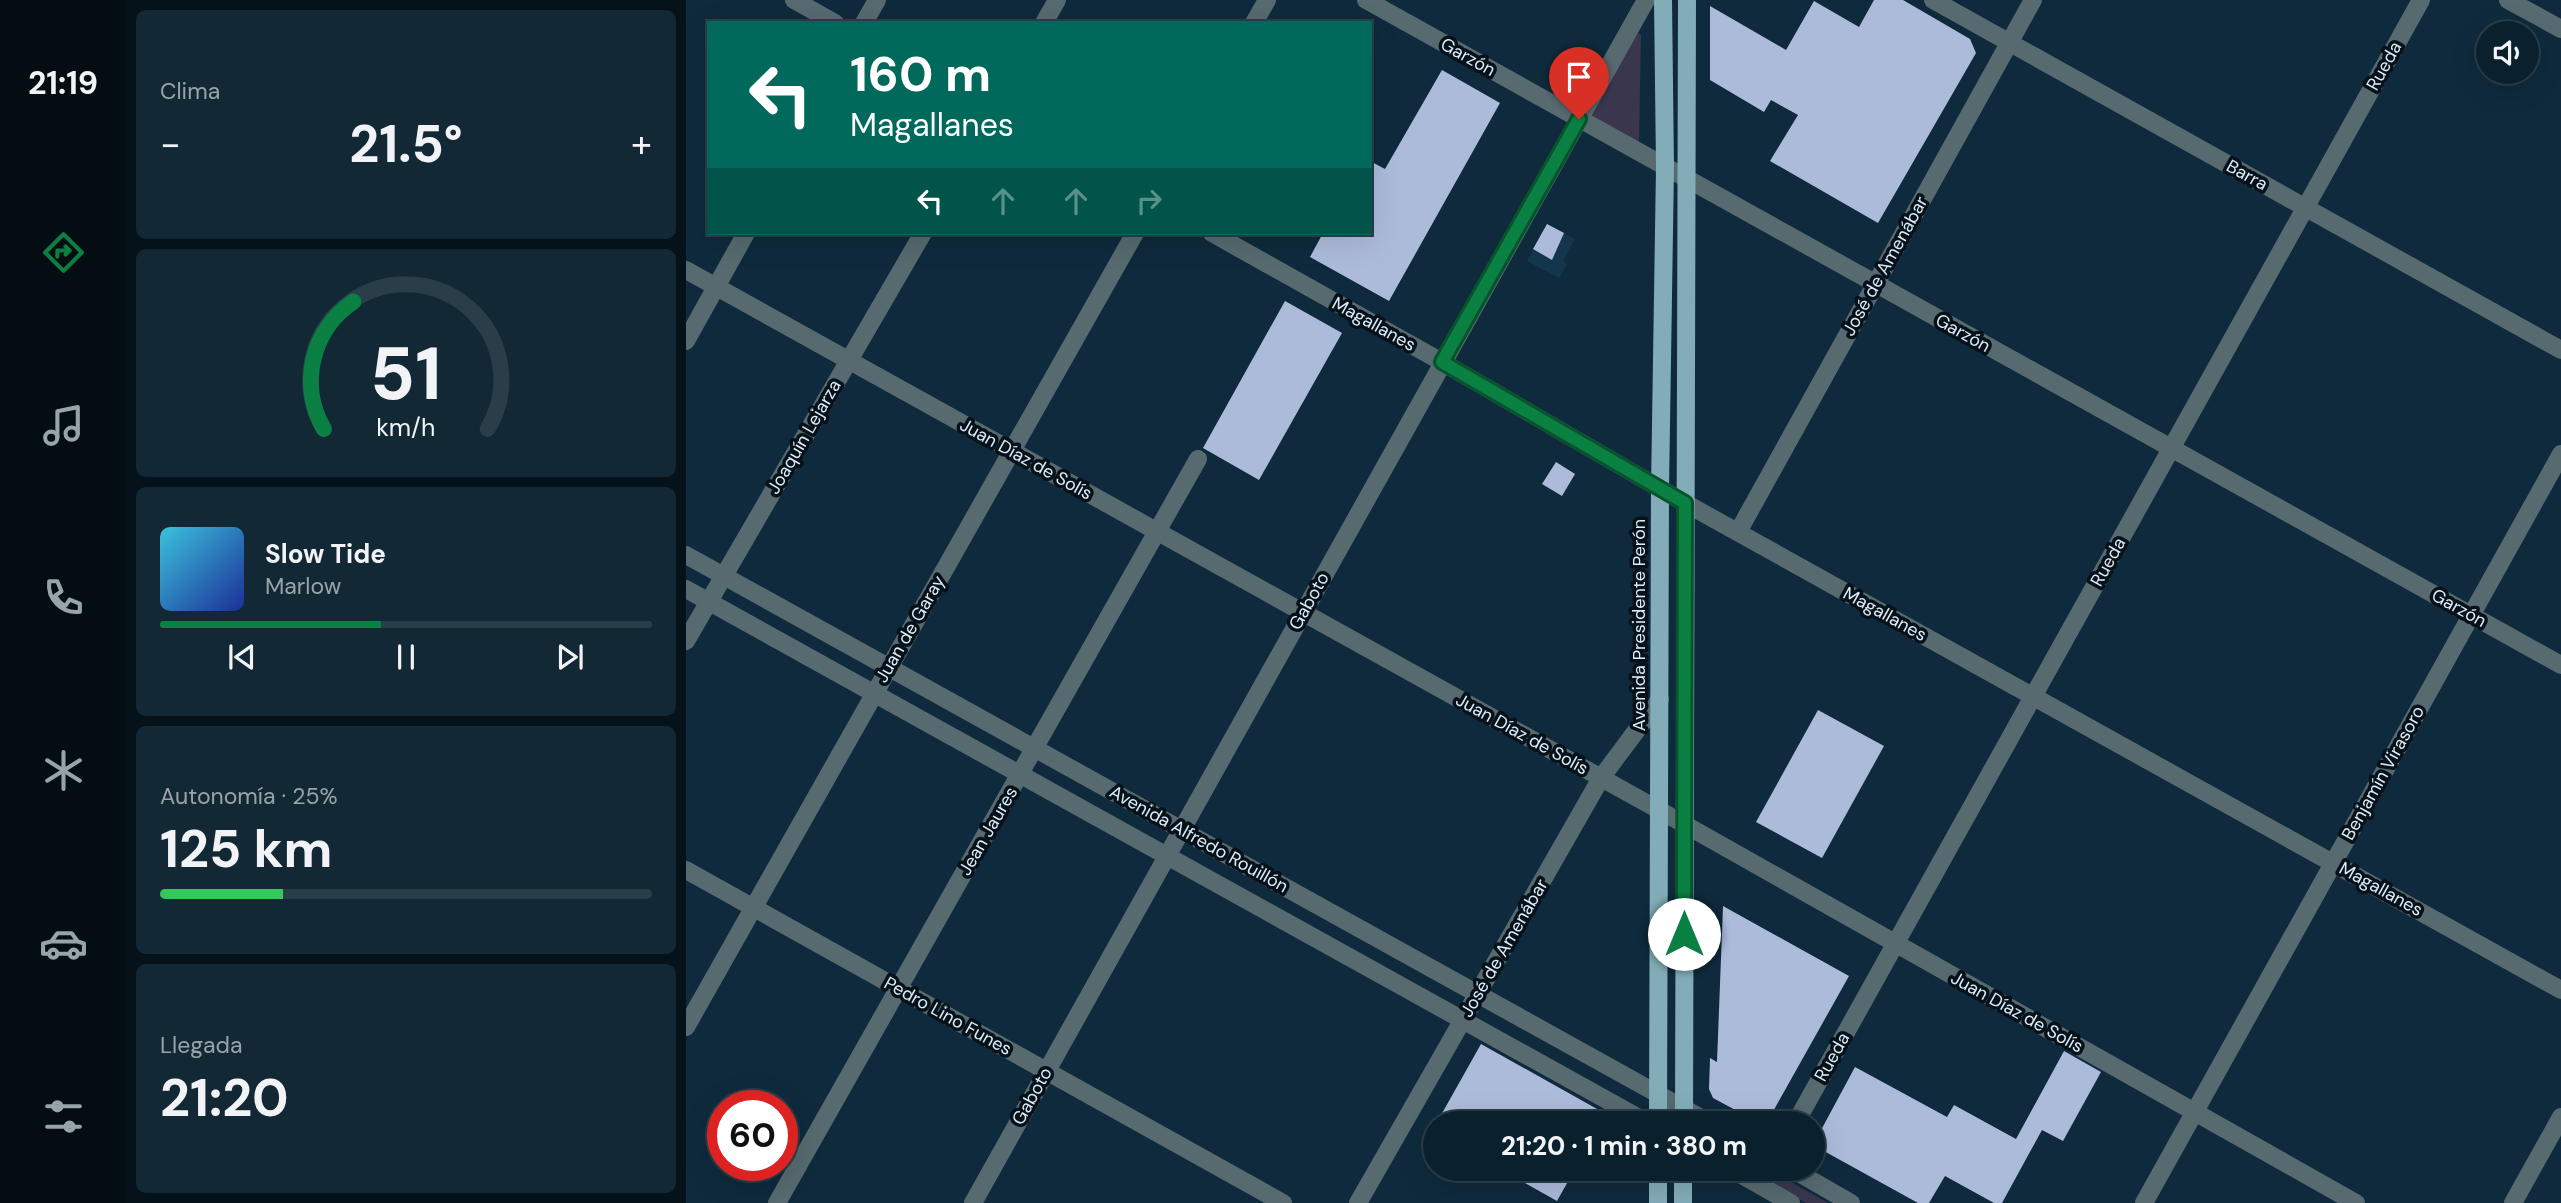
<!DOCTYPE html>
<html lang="es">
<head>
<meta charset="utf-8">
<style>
  :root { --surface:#0a202d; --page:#132835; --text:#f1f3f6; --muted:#99a3aa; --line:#2a3e49; --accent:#0b8043 }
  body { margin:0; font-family:"DM Sans",sans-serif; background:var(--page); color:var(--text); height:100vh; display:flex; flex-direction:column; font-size:26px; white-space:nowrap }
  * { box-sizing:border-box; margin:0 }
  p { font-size:23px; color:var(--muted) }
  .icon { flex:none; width:38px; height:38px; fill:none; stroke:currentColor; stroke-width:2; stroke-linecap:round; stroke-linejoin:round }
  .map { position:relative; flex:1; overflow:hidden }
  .side { display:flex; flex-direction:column; gap:10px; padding:10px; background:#061219; width:560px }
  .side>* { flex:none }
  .top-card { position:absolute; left:21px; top:21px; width:665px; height:214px; border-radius:0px; box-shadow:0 7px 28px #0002,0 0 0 2px var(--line); background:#00695c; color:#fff; overflow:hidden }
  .fabs { position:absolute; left:1790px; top:21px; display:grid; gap:14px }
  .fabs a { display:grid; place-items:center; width:63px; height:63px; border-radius:50%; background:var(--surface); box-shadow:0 7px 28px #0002,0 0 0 2px var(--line); font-size:35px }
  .speed { position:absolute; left:21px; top:1090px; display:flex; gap:14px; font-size:35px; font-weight:700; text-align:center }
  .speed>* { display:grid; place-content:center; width:91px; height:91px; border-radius:50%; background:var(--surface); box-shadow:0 7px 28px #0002,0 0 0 2px var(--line); line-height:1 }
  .speed .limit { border:10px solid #d22; background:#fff; color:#111 }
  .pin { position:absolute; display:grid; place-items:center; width:60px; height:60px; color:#fff; margin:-72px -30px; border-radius:50% 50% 50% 0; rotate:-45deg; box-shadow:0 0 7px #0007 }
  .pin .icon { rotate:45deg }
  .me { position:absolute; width:77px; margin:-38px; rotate:0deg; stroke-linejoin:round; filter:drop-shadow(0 0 5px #0008) }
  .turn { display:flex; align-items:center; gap:24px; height:147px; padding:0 28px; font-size:32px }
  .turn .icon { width:91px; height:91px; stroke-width:2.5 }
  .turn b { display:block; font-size:49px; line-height:60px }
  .lanes { display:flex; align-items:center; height:66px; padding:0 28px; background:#0003; justify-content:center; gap:35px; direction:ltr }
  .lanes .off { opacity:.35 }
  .big { font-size:52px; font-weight:700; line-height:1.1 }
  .side .widget { flex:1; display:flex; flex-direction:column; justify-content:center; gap:10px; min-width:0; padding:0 24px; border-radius:10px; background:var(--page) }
  .side .dial { align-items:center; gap:0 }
  .dial svg { height:182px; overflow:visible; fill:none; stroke:var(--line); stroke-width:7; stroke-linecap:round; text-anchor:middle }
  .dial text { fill:var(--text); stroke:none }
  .song { display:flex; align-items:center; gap:21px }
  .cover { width:84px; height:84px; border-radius:10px; background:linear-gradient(135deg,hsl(190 70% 55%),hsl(230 70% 35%)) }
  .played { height:7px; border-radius:4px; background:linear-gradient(90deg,var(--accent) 45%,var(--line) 45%) }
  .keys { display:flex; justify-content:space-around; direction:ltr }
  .heat { display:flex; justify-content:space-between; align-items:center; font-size:38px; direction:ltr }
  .charge { height:10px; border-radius:5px; background:linear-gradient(90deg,#34c759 25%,var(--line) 0) }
  .trip { position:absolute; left:737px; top:1111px; width:402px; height:70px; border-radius:35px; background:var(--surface); box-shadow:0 7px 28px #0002,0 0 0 2px var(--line); font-weight:700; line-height:70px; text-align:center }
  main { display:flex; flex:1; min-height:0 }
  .dock { display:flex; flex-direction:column; width:126px; justify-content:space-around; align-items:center; background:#040d12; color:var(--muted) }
  .dock .icon { width:49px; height:49px }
  .dock .active { color:var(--accent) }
  .dock b { font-size:32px; color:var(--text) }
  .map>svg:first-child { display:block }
  .built { fill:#13364c }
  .green { fill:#3a364e }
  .building { fill:#adbbdb }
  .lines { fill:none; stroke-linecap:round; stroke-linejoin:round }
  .minor { stroke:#566a6f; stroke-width:18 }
  .major { stroke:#82adb8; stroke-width:18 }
  .route-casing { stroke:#07532c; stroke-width:18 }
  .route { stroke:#0b8043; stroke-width:12 }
  .labels { text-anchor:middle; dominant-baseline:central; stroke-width:7; stroke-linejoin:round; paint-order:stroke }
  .street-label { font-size:18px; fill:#dcecf8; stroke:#061119 }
</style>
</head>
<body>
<main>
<nav class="dock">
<b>21:19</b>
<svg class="icon active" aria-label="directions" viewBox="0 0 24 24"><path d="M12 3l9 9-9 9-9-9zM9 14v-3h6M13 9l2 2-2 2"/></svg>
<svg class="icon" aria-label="music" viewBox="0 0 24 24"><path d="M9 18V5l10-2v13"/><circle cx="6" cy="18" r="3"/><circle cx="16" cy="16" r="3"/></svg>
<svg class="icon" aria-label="phone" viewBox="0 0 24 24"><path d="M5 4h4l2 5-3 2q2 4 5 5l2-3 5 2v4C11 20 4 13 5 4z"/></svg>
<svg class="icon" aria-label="climate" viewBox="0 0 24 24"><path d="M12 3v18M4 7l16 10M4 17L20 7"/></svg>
<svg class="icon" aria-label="car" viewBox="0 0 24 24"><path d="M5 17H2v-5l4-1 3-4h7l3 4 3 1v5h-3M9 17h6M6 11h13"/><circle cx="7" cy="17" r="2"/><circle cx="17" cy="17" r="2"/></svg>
<svg class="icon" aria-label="filters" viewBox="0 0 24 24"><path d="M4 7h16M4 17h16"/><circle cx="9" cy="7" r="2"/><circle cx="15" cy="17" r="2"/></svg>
</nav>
<section class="side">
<div class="widget"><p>Clima</p>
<div class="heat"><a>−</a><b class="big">21.5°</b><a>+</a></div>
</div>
<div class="widget dial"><svg viewBox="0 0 100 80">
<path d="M14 69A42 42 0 1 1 86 69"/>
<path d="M14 69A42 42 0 0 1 27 13" stroke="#0b8043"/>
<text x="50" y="56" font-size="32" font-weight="700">51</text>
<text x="50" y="72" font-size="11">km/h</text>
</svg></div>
<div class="widget">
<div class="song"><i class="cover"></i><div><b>Slow Tide</b><p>Marlow</p></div></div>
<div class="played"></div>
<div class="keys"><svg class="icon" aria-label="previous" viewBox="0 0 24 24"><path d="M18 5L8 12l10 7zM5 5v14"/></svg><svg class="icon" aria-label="pause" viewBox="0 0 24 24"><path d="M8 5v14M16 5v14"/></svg><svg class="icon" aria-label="next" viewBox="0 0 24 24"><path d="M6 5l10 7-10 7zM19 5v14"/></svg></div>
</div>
<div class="widget"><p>Autonomía · 25%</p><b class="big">125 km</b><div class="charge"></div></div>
<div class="widget"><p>Llegada</p><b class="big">21:20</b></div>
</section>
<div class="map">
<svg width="1875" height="1203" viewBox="0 0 1875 1203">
  <rect width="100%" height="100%" fill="#0e2a3c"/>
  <path class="built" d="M861 224 889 239 877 261 881 264 873 278 841 261Z"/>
  <g class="green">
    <path d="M951 32 955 35 953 143 903 115Z"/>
    <path d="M1060 1169H1082L1142 1203H1120Z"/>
  </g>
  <g class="building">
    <path d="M1188 0H1217L1284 39 1290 53 1192 223 1084 161 1112 115 1085 100 1078 112 1024 80V6L1100 50 1128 1 1173 27Z"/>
    <path d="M756 70 814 103 703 301 624 257 637 233H684V161L699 169Z"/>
    <path d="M861 224 878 233 866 260 847 249Z"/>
    <path d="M599 301 656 333 573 480 517 448Z"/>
    <path d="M870 462 889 474 876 496 856 484Z"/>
    <path d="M1132 710 1198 746 1136 858 1070 822Z"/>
    <path d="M1037 906 1163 976 1085 1115 1068 1120 1027 1098 1023 1089 1024 1058 1031 1062Z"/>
    <path d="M795 1044 920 1114 915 1124H750Z"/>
    <path d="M1378 1051 1415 1072 1377 1141 1356 1130 1316 1203H1308L1259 1176 1243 1203H1232L1127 1145 1169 1067 1261 1117 1268 1105 1330 1139Z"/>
    <path d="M814 1169H889L871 1201Z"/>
  </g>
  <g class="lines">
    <g class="minor">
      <path d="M108 0 149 23"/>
      <path d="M680 0 1875 665"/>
      <path d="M1247 0 1875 350"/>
      <path d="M1822 0 1875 29"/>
      <path d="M178 23 191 0"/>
      <path d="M358 23 371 0"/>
      <path d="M568 23 581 0"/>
      <path d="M526 233 756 362 999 503 1875 990"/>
      <path d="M0 270 973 810 1670 1203"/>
      <path d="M0 341 60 233"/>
      <path d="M1052 532 1347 0"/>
      <path d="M0 555 1026 1124"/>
      <path d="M0 589 964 1124"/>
      <path d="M0 641 237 233"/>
      <path d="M0 870 597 1203"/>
      <path d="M0 1027 449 233"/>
      <path d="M1109 1124 1735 0"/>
      <path d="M1045 1169 1105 1203"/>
      <path d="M1106 1169 1165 1203"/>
      <path d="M91 1203 512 459"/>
      <path d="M287 1203 960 0"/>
      <path d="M672 1203 915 778 974 699"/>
      <path d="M1458 1203 1875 454"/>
      <path d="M1827 1203 1875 1117"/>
    </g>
    <g class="major">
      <path d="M972 1124 974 489 979 167 977 0"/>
      <path d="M998 1124 1001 0"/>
      <path d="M972 1203V1169"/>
      <path d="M997 1203V1169"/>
    </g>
  </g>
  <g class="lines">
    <g class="route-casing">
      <path id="route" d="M893 119 756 362 999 503 998 934"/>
    </g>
    <use href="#route" class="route"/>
  </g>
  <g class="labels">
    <g class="street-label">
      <text transform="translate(782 57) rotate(29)">Garzón</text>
      <text transform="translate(1698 66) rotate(-61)">Rueda</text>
      <text transform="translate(1561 175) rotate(29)">Barra</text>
      <text transform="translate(1199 266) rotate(-61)">José de Amenábar</text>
      <text transform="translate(688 324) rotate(29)">Magallanes</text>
      <text transform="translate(1277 333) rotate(29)">Garzón</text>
      <text transform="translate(118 437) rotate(-60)">Joaquín Lejarza</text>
      <text transform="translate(340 459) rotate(29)">Juan Díaz de Solís</text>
      <text transform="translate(1422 562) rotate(-61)">Rueda</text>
      <text transform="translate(623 601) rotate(-61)">Gaboto</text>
      <text transform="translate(1773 608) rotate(29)">Garzón</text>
      <text transform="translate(1199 614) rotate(29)">Magallanes</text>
      <text transform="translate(953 625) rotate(-90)">Avenida Presidente Perón</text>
      <text transform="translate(224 629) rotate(-60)">Juan de Garay</text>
      <text transform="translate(836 734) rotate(29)">Juan Díaz de Solís</text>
      <text transform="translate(1697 773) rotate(-61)">Benjamín Virasoro</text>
      <text transform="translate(302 831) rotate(-60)">Jean Jaures</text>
      <text transform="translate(513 839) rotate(29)">Avenida Alfredo Rouillón</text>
      <text transform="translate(1695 889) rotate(29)">Magallanes</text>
      <text transform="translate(818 948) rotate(-60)">José de Amenábar</text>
      <text transform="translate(1331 1012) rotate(29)">Juan Díaz de Solís</text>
      <text transform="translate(262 1016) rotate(29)">Pedro Lino Funes</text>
      <text transform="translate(1146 1057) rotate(-61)">Rueda</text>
      <text transform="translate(346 1096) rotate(-61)">Gaboto</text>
    </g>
  </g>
</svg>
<div class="fabs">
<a><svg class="icon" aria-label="sound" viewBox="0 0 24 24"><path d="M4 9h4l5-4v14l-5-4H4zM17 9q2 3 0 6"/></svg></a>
</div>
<div class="speed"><div class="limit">60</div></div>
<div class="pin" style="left:893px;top:119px;background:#d93025"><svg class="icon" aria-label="arrive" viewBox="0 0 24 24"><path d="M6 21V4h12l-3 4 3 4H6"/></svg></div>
<svg class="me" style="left:998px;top:934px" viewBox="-20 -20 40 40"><circle r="19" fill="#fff"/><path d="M0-13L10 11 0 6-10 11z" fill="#0b8043"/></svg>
<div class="trip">21:20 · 1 min · 380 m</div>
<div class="top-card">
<div class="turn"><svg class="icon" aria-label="left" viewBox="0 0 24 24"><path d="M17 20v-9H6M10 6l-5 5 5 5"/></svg><div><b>160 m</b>Magallanes</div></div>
<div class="lanes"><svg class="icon" aria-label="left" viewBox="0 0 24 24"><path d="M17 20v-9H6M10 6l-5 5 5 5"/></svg><svg class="icon off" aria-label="ahead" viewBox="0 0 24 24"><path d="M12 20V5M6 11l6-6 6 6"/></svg><svg class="icon off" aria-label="ahead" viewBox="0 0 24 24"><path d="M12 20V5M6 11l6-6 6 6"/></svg><svg class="icon off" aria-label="right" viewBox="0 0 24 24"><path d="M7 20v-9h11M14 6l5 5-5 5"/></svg></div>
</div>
</div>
</main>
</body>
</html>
